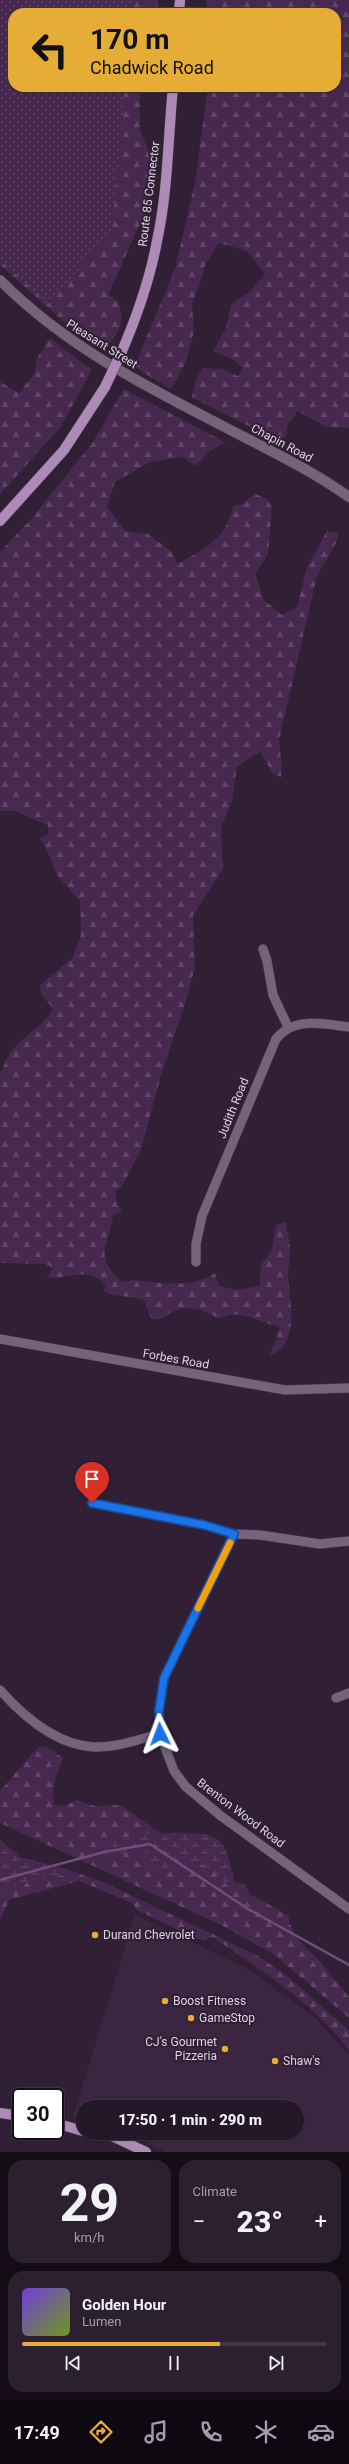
<!DOCTYPE html>
<html lang="en">
<head>
<meta charset="utf-8">
<style>
  :root { --surface:#241728; --page:#2c2030; --text:#f1f3f6; --muted:#a39fa8; --line:#413645; --accent:#e5ad35 }
  body { margin:0; font-family:Roboto,sans-serif; background:var(--page); color:var(--text); height:100vh; display:flex; flex-direction:column; font-size:15px; white-space:nowrap }
  * { box-sizing:border-box; margin:0 }
  p { font-size:13px; color:var(--muted) }
  .icon { flex:none; width:22px; height:22px; fill:none; stroke:currentColor; stroke-width:2; stroke-linecap:round; stroke-linejoin:round }
  .map { position:relative; height:2152px; overflow:hidden }
  .details { display:flex; flex-direction:column; gap:8px; padding:8px; background:#140d16; flex:1 }
  .details>* { flex:none }
  .hud { position:absolute; left:8px; top:8px; width:333px; height:84px; border-radius:16px; box-shadow:0 1px 3px #0004,0 0 0 1px var(--line); background:#e5ad35; color:#111; overflow:hidden }
  .speed { position:absolute; left:12px; top:2088px; display:flex; gap:8px; font-size:20px; font-weight:700; text-align:center }
  .speed>* { display:grid; place-content:center; width:52px; height:52px; border-radius:50%; background:var(--surface); box-shadow:0 1px 3px #0004,0 0 0 1px var(--line); line-height:1 }
  .speed .limit { border:2px solid #111; border-radius:6px; background:#fff; color:#111 }
  .pin { position:absolute; display:grid; place-items:center; width:34px; height:34px; color:#fff; margin:-41px -17px; border-radius:50% 50% 50% 0; rotate:-45deg; box-shadow:0 0 4px #0007 }
  .pin .icon { rotate:45deg }
  .me { position:absolute; width:44px; margin:-22px; rotate:357deg; stroke-linejoin:round; filter:drop-shadow(0 0 3px #0008) }
  .turn { display:flex; align-items:center; gap:14px; height:84px; padding:0 16px; font-size:18px }
  .turn .icon { width:52px; height:52px; stroke-width:2.5 }
  .turn b { display:block; font-size:28px; line-height:34px }
  .big { font-size:30px; font-weight:800; line-height:1.1 }
  .details .tile { flex:1; display:flex; flex-direction:column; justify-content:center; gap:6px; min-width:0; padding:0 14px; border-radius:16px; background:var(--page) }
  .details .dial { align-items:center; gap:0 }
  .dial b { font-size:52px; line-height:1 }
  .song { display:flex; align-items:center; gap:12px }
  .cover { width:48px; height:48px; border-radius:6px; background:linear-gradient(135deg,hsl(260 70% 55%),hsl(80 70% 35%)) }
  .played { height:4px; border-radius:2px; background:linear-gradient(90deg,var(--accent) 65%,var(--line) 65%) }
  .keys { display:flex; justify-content:space-around; direction:ltr }
  .heat { display:flex; justify-content:space-between; align-items:center; font-size:22px; direction:ltr }
  .details .tiles { flex:1; display:grid; gap:8px; grid-template-columns:1fr 1fr }
  .tile:last-child { grid-column:span 2 }
  .trip { position:absolute; left:76px; top:2100px; width:228px; height:40px; border-radius:20px; background:var(--surface); box-shadow:0 1px 3px #0004,0 0 0 1px var(--line); font-weight:800; line-height:40px; text-align:center }
  .tabs { display:flex; height:64px; justify-content:space-around; align-items:center; background:#0e0910; color:var(--muted) }
  .tabs .icon { width:28px; height:28px }
  .tabs .current { color:var(--accent) }
  .tabs b { font-size:18px; color:var(--text) }
  .map>svg:first-child { display:block }
  .built { fill:#3b2541 }
  .forest { fill:url(#forest-firs) }
  .wetland { fill:url(#wetland-marsh) }
  .park { fill:url(#park-dots) }
  .lines { fill:none; stroke-linecap:round; stroke-linejoin:round }
  .stream { stroke:#724c7b; stroke-width:2.5 }
  .minor-casing { stroke:#4c3d4f; stroke-width:10 }
  .tertiary-casing { stroke:#4c3d4f; stroke-width:11 }
  .primary-casing { stroke:#4c3d4f; stroke-width:11 }
  .minor { stroke:#76627b; stroke-width:9 }
  .tertiary { stroke:#76627b; stroke-width:10 }
  .primary { stroke:#ae8bb6; stroke-width:10 }
  .primary-bridge-casing { stroke:#4c3d4f; stroke-width:11; stroke-linecap:butt }
  .primary-bridge { stroke:#ae8bb6; stroke-width:10 }
  .route-casing { stroke:#114b97; stroke-width:10 }
  .route { stroke:#1a73e8; stroke-width:7 }
  .slow { stroke:#f59e0b; stroke-width:7 }
  .poi-dot { fill:#e5ad35; stroke:#301f35; stroke-width:1.5 }
  .labels { text-anchor:middle; dominant-baseline:central; stroke-width:4; stroke-linejoin:round; paint-order:stroke }
  .street-label { font-size:12px; fill:#dfd3e2; stroke:#301f35 }
  .poi-label { font-size:12px; fill:#dfd3e2; stroke:#301f35; text-anchor:start }
</style>
</head>
<body>
<div class="map">
<svg width="349" height="2152" viewBox="0 0 349 2152">
  <defs>
    <pattern id="forest-firs" width="22" height="20" patternUnits="userSpaceOnUse"><rect width="22" height="20" fill="#47284e"/><path d="M5 1l3.5 6h-7zM16 11l3.5 6h-7z" fill="#614667"/></pattern>
    <pattern id="wetland-marsh" width="20" height="14" patternUnits="userSpaceOnUse"><rect width="20" height="14" fill="#47284e"/><path d="M1 5h8M5 5V1M11 12h8M15 12V8" fill="none" stroke="#614667"/></pattern>
    <pattern id="park-dots" width="8" height="8" patternUnits="userSpaceOnUse"><rect width="8" height="8" fill="#47284e"/><path d="M2 2h.1M6 6h.1" fill="none" stroke="#614667" stroke-width="1.8" stroke-linecap="round"/></pattern>
  </defs>
  <rect width="100%" height="100%" fill="#301f35"/>
  <path class="built" d="M135 1915 245 1967 314 2016 349 2055V2152H166L127 2133H297V2107H83V2119L73 2117Z"/>
  <g class="forest">
    <path d="M0 0H158L157 13H13V87H140V130L150 155 152 197 108 295 118 301C126 324 119 333 104 351L80 336 0 265Z"/>
    <path d="M206 0H349V428L326 427 298 411 288 424 286 437 272 438 192 397 196 379 203 368 223 369 238 376 243 368 234 360 213 351 226 328 231 304 249 292 265 274 247 251 219 243 206 263 199 287 192 304 194 331 186 362 171 389 134 367 175 269 195 182 208 87H336V13H207Z"/>
    <path d="M50 338 92 370 60 428 0 494V382L19 393 34 374 37 358Z"/>
    <path d="M124 389 225 442 208 453 195 466 183 457 150 462 115 482 107 507 125 531 148 534 173 553 177 564C204 550 227 538 233 506L242 504 255 494 266 498 272 507 268 555 255 573 264 600 282 615 297 607 307 567 327 531 339 533 336 543 317 576 279 740 282 767 281 777 273 774 260 751 237 767 232 801 221 827 223 869 193 916 195 967 185 1004 160 1079 141 1150 121 1188 115 1191 117 1203 122 1211 113 1216C108 1248 93 1256 122 1282L132 1280C158 1282 193 1289 215 1273L219 1286 237 1290 260 1286 261 1265 272 1250 276 1225 286 1222C287 1231 290 1241 290 1249 290 1258 288 1266 288 1274 289 1297 301 1346 270 1355L280 1327C258 1323 240 1307 219 1319 208 1311 189 1305 177 1310 164 1314 167 1321 151 1319L144 1300C133 1296 111 1297 104 1291L105 1285C89 1266 68 1279 47 1278L52 1268 46 1264 0 1263V1075C4 1067 7 1056 13 1049 26 1034 44 1025 53 1009L41 994 40 985 72 958 81 935 80 901 56 874 52 861 40 838 48 834V825L15 811H0V552L32 518 93 442Z"/>
    <path d="M39 1746 49 1748 63 1758C57 1774 51 1787 54 1805L64 1806 77 1800 95 1806 121 1805 161 1834H206L219 1840 226 1850 234 1882 244 1884 250 1894 289 1916V1923L300 1942 320 1961 349 1997V2018L273 1954 223 1926 0 1823V1791Z"/>
    <path d="M66 1869 103 1882 260 1957 291 1979 343 2025 349 2031V2050C312 2003 261 1969 212 1937L204 1941 195 1938 137 1910 132 1903 79 1881 9 1900 0 1920V1897L12 1886 63 1875Z"/>
  </g>
  <g class="wetland">
    <path d="M144 1833C193 1835 226 1820 234 1882L228 1886C218 1876 209 1865 195 1863 179 1861 169 1882 147 1866L145 1848 107 1858 97 1857 95 1853 100 1847Z"/>
    <path d="M0 1839 20 1857 66 1869 63 1875 12 1886 0 1897Z"/>
  </g>
  <path class="park" d="M0 0H133L132 13H13V87H125L112 231 48 304 0 260Z"/>
  <g class="lines">
    <path class="stream" d="M0 1880 104 1852 150 1844 248 1909 349 1965"/>
    <g class="minor-casing">
      <g id="minor">
        <path d="M263 949 267 961 273 995 288 1027"/>
        <path d="M196 1262V1244L202 1216 276 1039C294 1016 324 1024 349 1027"/>
        <path d="M0 1339 285 1390 349 1388"/>
        <path d="M92 1503 204 1525 234 1534 260 1535 320 1544 349 1541"/>
        <path d="M234 1534 164 1678 159 1711 160 1734 174 1771 186 1787 221 1816 349 1909"/>
        <path d="M0 1690C24 1717 56 1745 94 1747 116 1748 139 1739 160 1734"/>
        <path d="M336 1698 349 1693"/>
      </g>
    </g>
    <g class="tertiary-casing">
      <path id="tertiary" d="M0 280C70 351 159 393 246 438 281 456 317 474 349 497"/>
    </g>
    <g class="primary-casing">
      <g id="primary">
        <path d="M179 13 180 0"/>
        <path d="M122 351C137 316 150 279 157 241 168 191 168 138 173 87"/>
        <path d="M0 521 64 450 105 387"/>
        <path d="M0 2113 21 2116"/>
        <path d="M55 2123 83 2131"/>
        <path d="M92 2133 112 2136 146 2152"/>
      </g>
    </g>
    <use href="#minor" class="minor"/>
    <use href="#tertiary" class="tertiary"/>
    <use href="#primary" class="primary"/>
    <g class="primary-bridge-casing">
      <path id="primary-bridge" d="M105 387 122 351"/>
    </g>
    <use href="#primary-bridge" class="primary-bridge"/>
  </g>
  <g class="lines">
    <g class="route-casing">
      <path id="route" d="M92 1503 204 1525 234 1534 164 1678 159 1711 160 1734"/>
    </g>
    <use href="#route" class="route"/>
    <path class="slow" d="M198 1608 230 1543"/>
  </g>
  <g class="poi-dot">
    <circle cx="95" cy="1935" r="4"/>
    <circle cx="165" cy="2001" r="4"/>
    <circle cx="191" cy="2018" r="4"/>
    <circle cx="225" cy="2049" r="4"/>
    <circle cx="275" cy="2061" r="4"/>
  </g>
  <g class="labels">
    <g class="street-label">
      <text transform="translate(149 194) rotate(-83)">Route 85 Connector</text>
      <text transform="translate(102 344) rotate(32)">Pleasant Street</text>
      <text transform="translate(282 443) rotate(28)">Chapin Road</text>
      <text transform="translate(233 1108) rotate(-68)">Judith Road</text>
      <text transform="translate(176 1359) rotate(10)">Forbes Road</text>
      <text transform="translate(241 1813) rotate(37)">Brenton Wood Road</text>
    </g>
    <g class="poi-label">
      <text x="103" y="1935">Durand Chevrolet</text>
      <text x="173" y="2001">Boost Fitness</text>
      <text x="199" y="2018">GameStop</text>
      <text x="217" y="2042" text-anchor="end">CJ's Gourmet<tspan x="217" dy="14">Pizzeria</tspan></text>
      <text x="283" y="2061">Shaw's</text>
    </g>
  </g>
</svg>
<div class="speed"><div class="limit">30</div></div>
<div class="pin" style="left:92px;top:1503px;background:#d93025"><svg class="icon" aria-label="arrive" viewBox="0 0 24 24"><path d="M6 21V4h12l-3 4 3 4H6"/></svg></div>
<svg class="me" style="left:160px;top:1734px" viewBox="-20 -20 40 40"><path d="M0-17L14 15 0 8-14 15z" fill="#1a73e8" stroke="#fff" stroke-width="4"/></svg>
<div class="trip">17:50 · 1 min · 290 m</div>
<div class="hud">
<div class="turn"><svg class="icon" aria-label="left" viewBox="0 0 24 24"><path d="M17 20v-9H6M10 6l-5 5 5 5"/></svg><div><b>170 m</b>Chadwick Road</div></div>
</div>
</div>
<section class="details">
<div class="tiles">
<div class="tile dial"><b>29</b><p>km/h</p></div>
<div class="tile"><p>Climate</p>
<div class="heat"><a>−</a><b class="big">23°</b><a>+</a></div>
</div>
<div class="tile">
<div class="song"><i class="cover"></i><div><b>Golden Hour</b><p>Lumen</p></div></div>
<div class="played"></div>
<div class="keys"><svg class="icon" aria-label="previous" viewBox="0 0 24 24"><path d="M18 5L8 12l10 7zM5 5v14"/></svg><svg class="icon" aria-label="pause" viewBox="0 0 24 24"><path d="M8 5v14M16 5v14"/></svg><svg class="icon" aria-label="next" viewBox="0 0 24 24"><path d="M6 5l10 7-10 7zM19 5v14"/></svg></div>
</div>
</div>
</section>
<nav class="tabs">
<b>17:49</b>
<svg class="icon current" aria-label="directions" viewBox="0 0 24 24"><path d="M12 3l9 9-9 9-9-9zM9 14v-3h6M13 9l2 2-2 2"/></svg>
<svg class="icon" aria-label="music" viewBox="0 0 24 24"><path d="M9 18V5l10-2v13"/><circle cx="6" cy="18" r="3"/><circle cx="16" cy="16" r="3"/></svg>
<svg class="icon" aria-label="phone" viewBox="0 0 24 24"><path d="M5 4h4l2 5-3 2q2 4 5 5l2-3 5 2v4C11 20 4 13 5 4z"/></svg>
<svg class="icon" aria-label="climate" viewBox="0 0 24 24"><path d="M12 3v18M4 7l16 10M4 17L20 7"/></svg>
<svg class="icon" aria-label="car" viewBox="0 0 24 24"><path d="M5 17H2v-5l4-1 3-4h7l3 4 3 1v5h-3M9 17h6M6 11h13"/><circle cx="7" cy="17" r="2"/><circle cx="17" cy="17" r="2"/></svg>
</nav>
</body>
</html>
